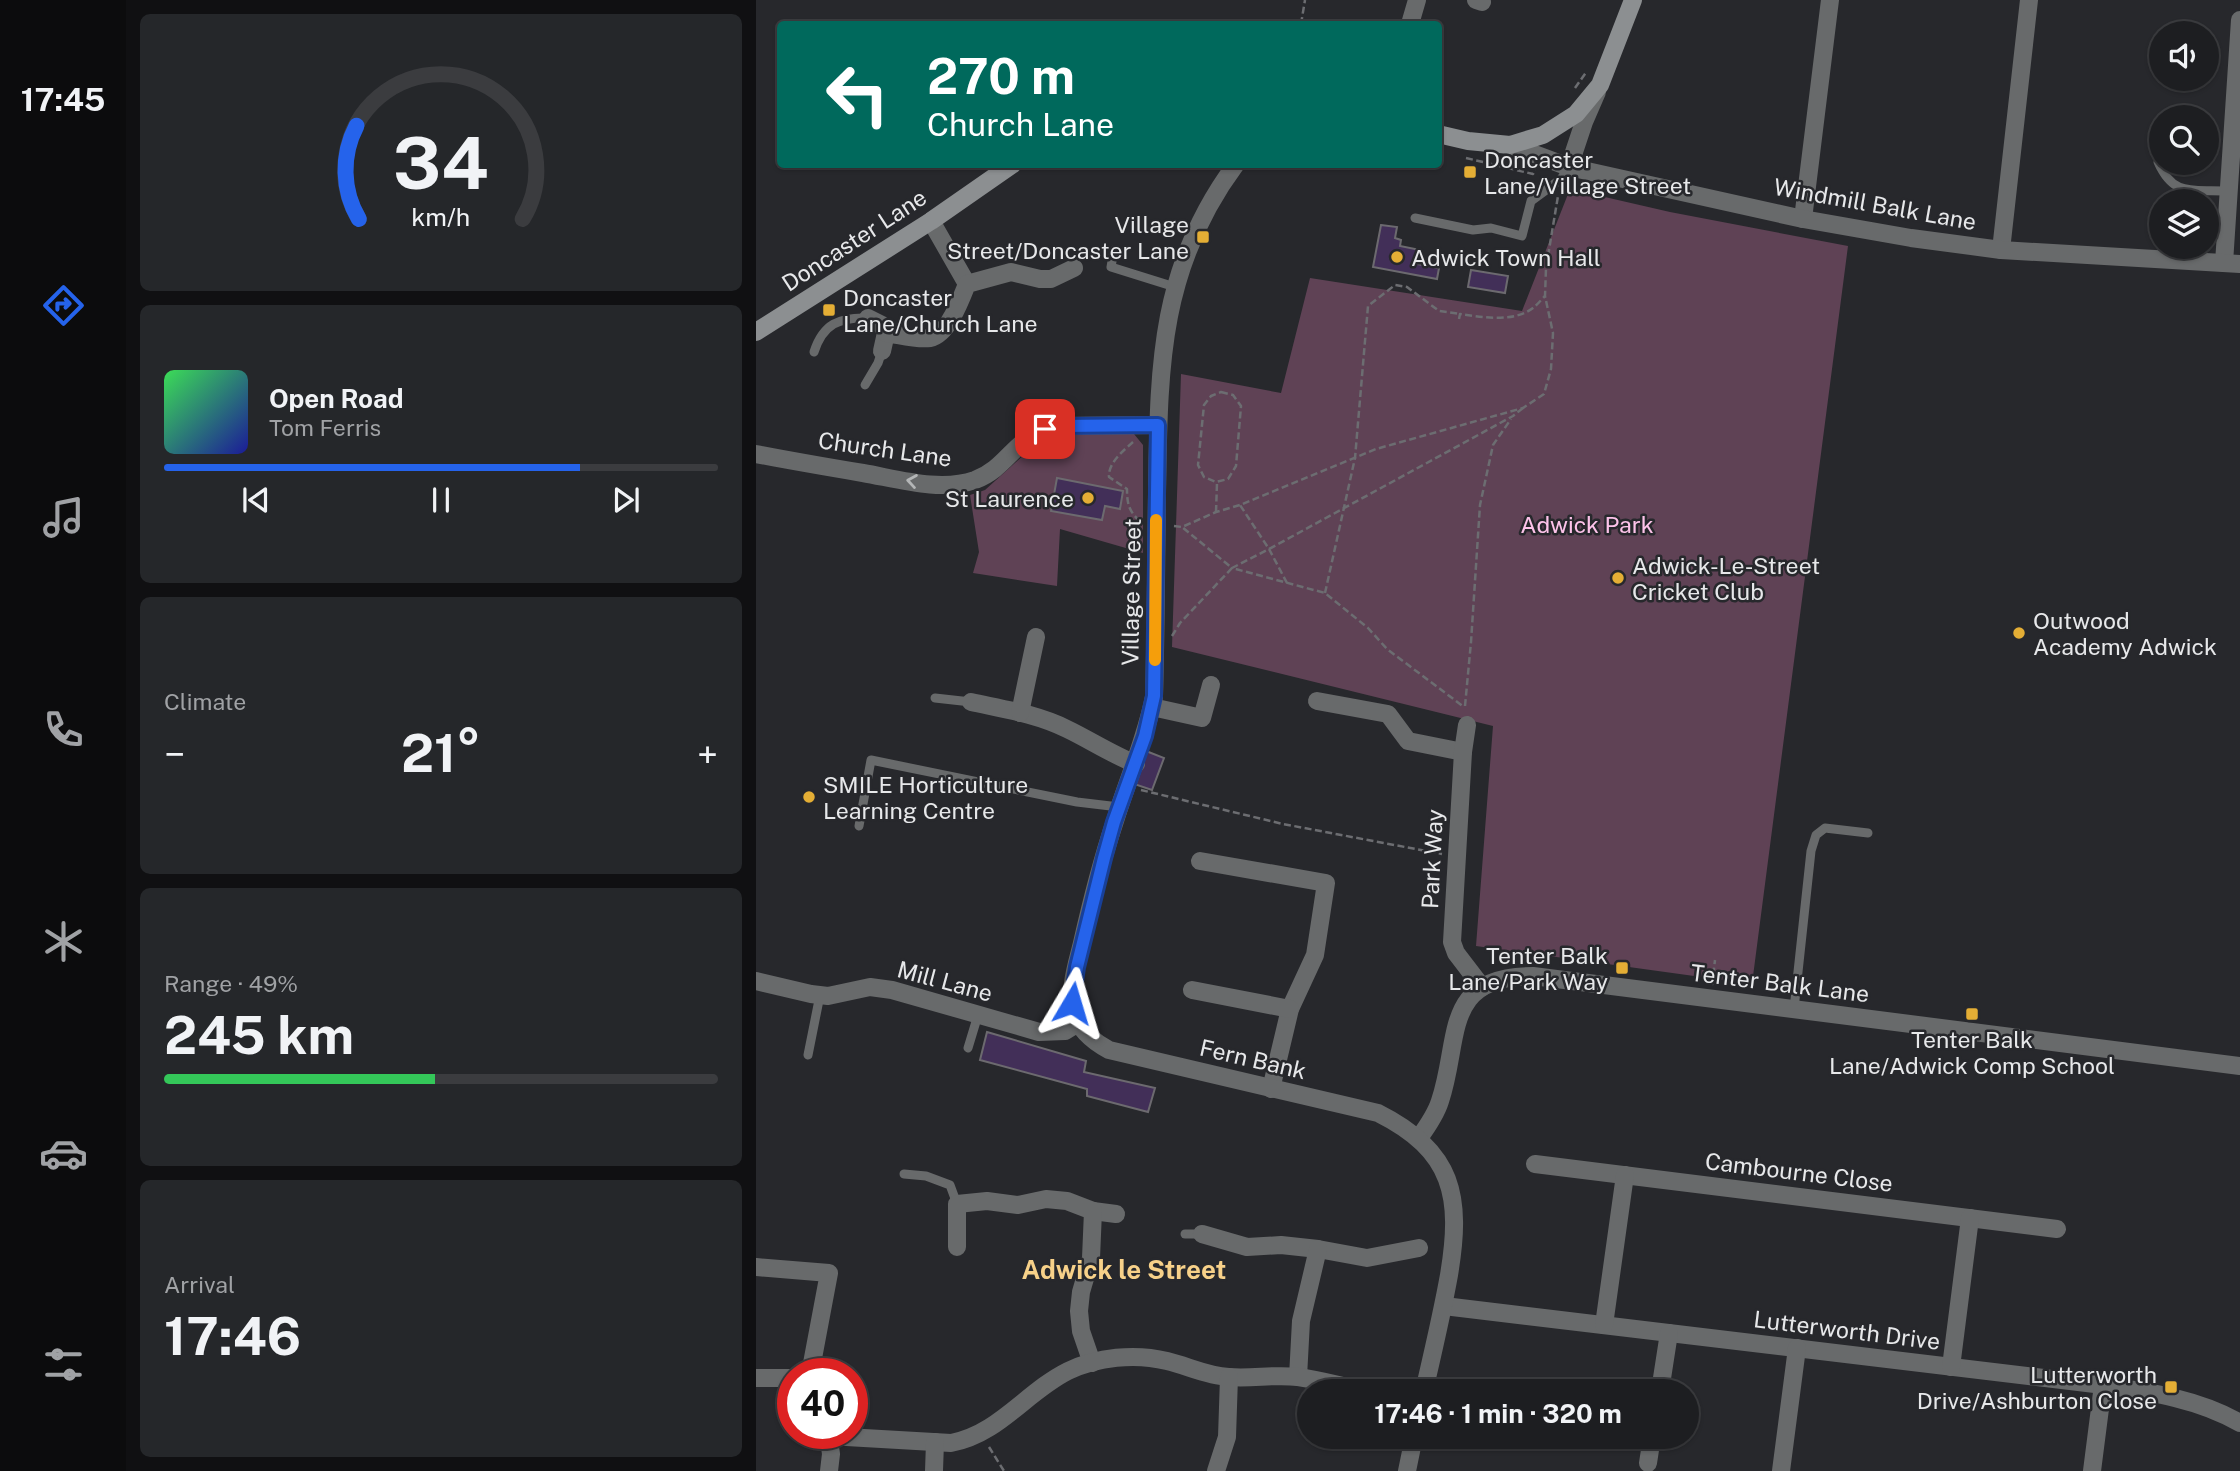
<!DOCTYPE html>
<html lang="en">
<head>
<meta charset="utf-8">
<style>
  :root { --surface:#1d1e21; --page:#25272a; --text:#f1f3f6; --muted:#a0a2a5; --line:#3b3c3f; --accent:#2563eb }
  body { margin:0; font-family:"Public Sans",sans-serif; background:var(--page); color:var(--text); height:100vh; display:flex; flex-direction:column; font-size:26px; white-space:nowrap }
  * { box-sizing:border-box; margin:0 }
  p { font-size:23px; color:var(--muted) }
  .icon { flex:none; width:38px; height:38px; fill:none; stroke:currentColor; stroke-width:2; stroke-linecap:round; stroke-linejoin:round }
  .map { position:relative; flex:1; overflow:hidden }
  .panel { display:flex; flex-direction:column; gap:14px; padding:14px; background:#101012; width:630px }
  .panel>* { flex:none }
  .top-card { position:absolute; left:21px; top:21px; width:665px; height:147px; border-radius:7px; box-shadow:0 2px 5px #0004,0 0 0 2px var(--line); background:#00695c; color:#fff; overflow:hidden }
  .tools { position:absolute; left:1393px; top:21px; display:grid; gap:14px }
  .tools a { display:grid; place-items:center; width:70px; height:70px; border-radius:50%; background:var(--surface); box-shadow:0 2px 5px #0004,0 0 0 2px var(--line); font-size:35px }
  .speed { position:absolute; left:21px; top:1358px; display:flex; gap:14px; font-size:35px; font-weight:700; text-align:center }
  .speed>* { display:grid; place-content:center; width:91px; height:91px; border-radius:50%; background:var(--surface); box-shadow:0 2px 5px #0004,0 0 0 2px var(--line); line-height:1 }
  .speed .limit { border:10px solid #d22; background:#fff; color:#111 }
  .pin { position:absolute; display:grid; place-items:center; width:60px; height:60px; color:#fff; margin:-30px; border-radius:14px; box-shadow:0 4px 10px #0006 }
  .me { position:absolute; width:77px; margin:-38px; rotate:7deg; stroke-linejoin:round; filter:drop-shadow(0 0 5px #0008) }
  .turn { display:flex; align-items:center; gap:24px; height:147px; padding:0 35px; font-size:32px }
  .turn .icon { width:91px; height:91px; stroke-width:2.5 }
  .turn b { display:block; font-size:49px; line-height:60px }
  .big { font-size:52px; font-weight:700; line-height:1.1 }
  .panel .tile { flex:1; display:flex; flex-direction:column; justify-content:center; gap:10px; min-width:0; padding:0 24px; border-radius:10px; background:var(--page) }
  .panel .dial { align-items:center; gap:0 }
  .dial svg { height:182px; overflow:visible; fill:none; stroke:var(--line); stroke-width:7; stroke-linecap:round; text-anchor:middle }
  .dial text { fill:var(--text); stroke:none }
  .song { display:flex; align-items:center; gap:21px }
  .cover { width:84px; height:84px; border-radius:10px; background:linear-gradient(135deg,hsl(130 70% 55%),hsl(240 70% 35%)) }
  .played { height:7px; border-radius:4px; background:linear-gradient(90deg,var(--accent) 75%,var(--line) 75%) }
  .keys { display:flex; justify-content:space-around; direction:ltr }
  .heat { display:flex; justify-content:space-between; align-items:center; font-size:38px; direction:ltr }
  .charge { height:10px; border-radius:5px; background:linear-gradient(90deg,#34c759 49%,var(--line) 0) }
  .trip { position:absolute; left:541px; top:1379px; width:402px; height:70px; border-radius:35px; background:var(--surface); box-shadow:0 2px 5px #0004,0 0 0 2px var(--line); font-weight:700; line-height:70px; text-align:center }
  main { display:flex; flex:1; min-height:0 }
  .dock { display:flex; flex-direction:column; width:126px; justify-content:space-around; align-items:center; background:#0c0c0d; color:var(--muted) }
  .dock .icon { width:49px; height:49px }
  .dock .on { color:var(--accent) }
  .dock b { font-size:32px; color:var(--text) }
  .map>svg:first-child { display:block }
  .green { fill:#5f4255 }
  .building { fill:#422f58; stroke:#6c6a6f; stroke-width:2 }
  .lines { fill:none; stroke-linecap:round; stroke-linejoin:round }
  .path { stroke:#6c6d71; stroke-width:2.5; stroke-dasharray:7 3.5; stroke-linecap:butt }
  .service { stroke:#686a6b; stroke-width:9 }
  .minor { stroke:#686a6b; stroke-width:18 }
  .tertiary { stroke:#686a6b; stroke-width:18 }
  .secondary { stroke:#8c8f91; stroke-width:18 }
  .oneway { stroke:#b4b6b7 }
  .route-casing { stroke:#184099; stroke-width:18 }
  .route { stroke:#2563eb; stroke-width:12 }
  .slow { stroke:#f59e0b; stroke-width:12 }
  .poi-dot { fill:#e4ae35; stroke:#27282c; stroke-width:2.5 }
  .labels { text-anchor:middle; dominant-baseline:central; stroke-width:5; stroke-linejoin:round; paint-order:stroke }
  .poi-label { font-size:23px; fill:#e7e8ea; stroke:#27282c; text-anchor:start }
  .street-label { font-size:23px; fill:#e7e8ea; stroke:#27282c }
  .park-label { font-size:23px; fill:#fdc3ea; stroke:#27282c }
  .quarter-label { font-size:26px; font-weight:bold; fill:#f7d189; stroke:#27282c }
</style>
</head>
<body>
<main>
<nav class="dock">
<b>17:45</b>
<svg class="icon on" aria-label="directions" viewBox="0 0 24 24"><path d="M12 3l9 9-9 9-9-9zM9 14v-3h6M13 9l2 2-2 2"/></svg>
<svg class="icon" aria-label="music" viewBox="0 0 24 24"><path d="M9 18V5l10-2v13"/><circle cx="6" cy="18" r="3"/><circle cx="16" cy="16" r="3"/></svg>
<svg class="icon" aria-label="phone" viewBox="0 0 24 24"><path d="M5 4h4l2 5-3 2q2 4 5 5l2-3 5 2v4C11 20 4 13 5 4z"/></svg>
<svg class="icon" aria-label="climate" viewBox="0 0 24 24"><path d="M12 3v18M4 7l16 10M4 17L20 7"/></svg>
<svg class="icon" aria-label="car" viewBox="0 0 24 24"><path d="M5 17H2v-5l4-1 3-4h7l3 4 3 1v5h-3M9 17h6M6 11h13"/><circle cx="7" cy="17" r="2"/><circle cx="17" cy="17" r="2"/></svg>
<svg class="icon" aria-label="filters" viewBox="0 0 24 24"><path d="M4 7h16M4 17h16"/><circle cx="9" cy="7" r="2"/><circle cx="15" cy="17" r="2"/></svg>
</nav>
<section class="panel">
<div class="tile dial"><svg viewBox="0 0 100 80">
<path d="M14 69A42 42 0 1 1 86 69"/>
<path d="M14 69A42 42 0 0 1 13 28" stroke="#2563eb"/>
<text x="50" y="56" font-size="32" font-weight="700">34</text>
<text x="50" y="72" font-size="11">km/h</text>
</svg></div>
<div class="tile">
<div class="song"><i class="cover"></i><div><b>Open Road</b><p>Tom Ferris</p></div></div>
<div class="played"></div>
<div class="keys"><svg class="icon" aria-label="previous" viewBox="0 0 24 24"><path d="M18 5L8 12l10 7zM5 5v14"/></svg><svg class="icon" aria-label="pause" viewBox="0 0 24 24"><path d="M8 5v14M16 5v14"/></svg><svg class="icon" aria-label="next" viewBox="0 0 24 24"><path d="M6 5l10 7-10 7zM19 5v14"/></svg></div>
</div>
<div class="tile"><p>Climate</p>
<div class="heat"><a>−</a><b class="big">21°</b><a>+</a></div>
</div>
<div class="tile"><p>Range · 49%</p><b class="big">245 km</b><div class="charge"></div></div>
<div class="tile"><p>Arrival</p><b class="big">17:46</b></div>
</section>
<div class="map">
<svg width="1484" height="1471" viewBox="0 0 1484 1471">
  <rect width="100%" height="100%" fill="#27282c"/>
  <g class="green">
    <path d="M814 189 914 212 1092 246 996 984 720 946 737 726 416 647 425 374 525 393 554 278 766 311Z"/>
    <path d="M292 433 378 434 387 445V553L304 529 301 586 217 573 223 552 214 495 229 490Z"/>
  </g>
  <g class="building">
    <path d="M625 225 641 227 639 238 645 240 644 246 664 250 661 264 683 268 681 279 617 267Z"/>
    <path d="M715 270 752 276 749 293 712 287Z"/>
    <path d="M301 478 367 491 364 509 349 506 346 520 295 511Z"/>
    <path d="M390 751 408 758 396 790 378 784Z"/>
    <path d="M231 1032 330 1061 328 1072 399 1088 392 1112 331 1096V1089L224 1060Z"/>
  </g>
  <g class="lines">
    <g class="path">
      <path d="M545 24 549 0"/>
      <path d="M819 88 831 71"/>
      <path d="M710 158 777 174 779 169"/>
      <path d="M272 169 279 164"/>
      <path d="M703 319 704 314C726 317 757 323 777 308 781 305 785 300 789 296"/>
      <path d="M465 392 477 395 485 406 480 466 472 479 460 482 448 477 442 465 448 405 455 396Z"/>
      <path d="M767 408 757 416 513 549 484 505 620 449 767 408 788 394 795 369 797 333 789 296 790 268 802 196"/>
      <path d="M377 442C367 451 352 463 353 477L371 489C371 504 373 512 385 522"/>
      <path d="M460 512 461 483"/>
      <path d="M418 526 426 527 460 512 484 505"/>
      <path d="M531 583 513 549 476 568 569 593 612 628 631 649 708 707"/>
      <path d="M569 593 599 458 612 306 639 285 651 287 683 311 704 314"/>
      <path d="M416 636 424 623 476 568 426 527"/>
      <path d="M709 706 715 642 724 505 737 445 755 419"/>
      <path d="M385 790 527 824 686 854"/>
      <path d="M956 985 959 960"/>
      <path d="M233 1447 248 1471"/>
    </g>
    <g class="service">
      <path d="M1402 162C1418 198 1436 189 1471 191"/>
      <path d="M659 218 717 230 735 228 766 236 775 201 805 179 813 167"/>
      <path d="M358 250 355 267 419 287"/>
      <path d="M58 352C67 324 83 317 112 318"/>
      <path d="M109 385 122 363 126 351"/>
      <path d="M179 698 215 702"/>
      <path d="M103 826 115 760 321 802 363 807"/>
      <path d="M1038 1009 1055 851 1060 835 1069 828 1112 833"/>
      <path d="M212 1048 222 1015"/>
      <path d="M52 1055 64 995"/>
      <path d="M148 1174 170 1176 194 1185 201 1204"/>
      <path d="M429 1234H446"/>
    </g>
    <g class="minor">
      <path d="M720 0 726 2"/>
      <path d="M654 24 661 0"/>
      <path d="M1047 219 1074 0"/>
      <path d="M175 221 211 284"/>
      <path d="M1245 250 1273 0"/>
      <path d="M1468 263 1484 20"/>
      <path d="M112 318 126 325 130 333 126 351"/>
      <path d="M130 333C144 335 161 340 174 338 192 335 205 299 211 284L255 272 284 279H295L318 268"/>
      <path d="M0 454C36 461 71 467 107 473 142 479 184 492 219 480 246 470 255 448 278 434 286 429 295 428 304 426L402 425"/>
      <path d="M561 701 632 714 652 741 707 752"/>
      <path d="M215 702C247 709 281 714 311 729 334 740 355 754 380 764"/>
      <path d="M396 707 446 718 455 685"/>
      <path d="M264 713 280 637"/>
      <path d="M711 725 707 752 696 942 700 953 726 987"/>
      <path d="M444 861 570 883 559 955 534 1009 515 1089"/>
      <path d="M0 981 55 994 72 996 114 987 136 990 283 1032 309 1031 322 1023"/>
      <path d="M436 990 534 1009"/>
      <path d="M663 1138C671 1127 680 1114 684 1101 705 1039 685 976 777 976L1484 1066"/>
      <path d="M779 1164 1301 1229"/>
      <path d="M337 1211 360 1214"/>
      <path d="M446 1234 491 1247 525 1245 562 1249 611 1258 663 1248"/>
      <path d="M201 1247V1204L231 1201 262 1205 290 1199 311 1201 337 1211 335 1258 325 1292 323 1311 325 1331 336 1363"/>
      <path d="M0 1267 73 1273 54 1374"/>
      <path d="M688 1306 1347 1385C1394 1392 1443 1399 1484 1423"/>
      <path d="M848 1325 869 1175"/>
      <path d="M1195 1367 1214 1218"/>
      <path d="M542 1377 545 1321 562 1249"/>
      <path d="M0 1378H37"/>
      <path d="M904 1391 913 1333"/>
      <path d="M72 1433 75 1454 73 1471"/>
      <path d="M73 1436 195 1443C243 1434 270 1392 312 1371 341 1357 379 1353 411 1361 432 1366 451 1376 473 1377 496 1379 519 1374 542 1377 565 1380 588 1387 610 1391"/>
      <path d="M892 1463 896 1437"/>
      <path d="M178 1471 179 1442"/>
      <path d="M460 1471 471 1437 473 1377"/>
      <path d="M1025 1471 1041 1348"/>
      <path d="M1336 1471 1347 1385"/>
    </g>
    <g class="tertiary">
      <path d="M754 145 813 167 1047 219 1155 238 1245 250 1484 264"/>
      <path d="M480 164C402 269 403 369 401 494 400 562 400 629 398 697 389 741 371 781 358 824 345 863 335 903 326 943 321 964 312 990 318 1012 323 1030 336 1041 353 1050L622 1113C698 1151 706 1197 693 1275 686 1314 677 1352 668 1391"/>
      <path d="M813 167 828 122 841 92"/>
      <path d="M651 1471 658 1437"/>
    </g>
    <g class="secondary">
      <path d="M682 134 712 141 754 145 787 135 820 114 844 85 877 0"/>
      <path d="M0 332 175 221 257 164"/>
    </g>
  </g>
  <defs><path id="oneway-chevron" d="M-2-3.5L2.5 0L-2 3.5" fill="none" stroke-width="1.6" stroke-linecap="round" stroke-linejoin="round" transform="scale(1.75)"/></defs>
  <use class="oneway" href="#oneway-chevron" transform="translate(156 481) rotate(-171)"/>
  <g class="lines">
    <g class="route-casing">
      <path id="route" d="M289 429 304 426 402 425 398 696 389 736 358 822 348 858 321 967 316 1003"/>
    </g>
    <use href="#route" class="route"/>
    <path class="slow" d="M399 660 400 520"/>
  </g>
  <g class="poi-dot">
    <rect x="707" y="165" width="14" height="14" rx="3.5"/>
    <rect x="440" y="230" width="14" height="14" rx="3.5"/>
    <circle cx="641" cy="257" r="7"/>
    <rect x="66" y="303" width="14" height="14" rx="3.5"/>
    <circle cx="332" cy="498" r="7"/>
    <circle cx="862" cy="578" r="7"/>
    <circle cx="1263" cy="633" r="7"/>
    <circle cx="53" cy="797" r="7"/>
    <rect x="859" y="961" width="14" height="14" rx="3.5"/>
    <rect x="1209" y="1007" width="14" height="14" rx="3.5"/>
    <rect x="1408" y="1380" width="14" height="14" rx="3.5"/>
  </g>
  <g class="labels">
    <g class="poi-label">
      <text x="728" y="159">Doncaster<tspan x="728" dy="26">Lane/Village Street</tspan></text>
      <text x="433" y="224" text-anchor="end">Village<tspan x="433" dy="26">Street/Doncaster Lane</tspan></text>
      <text x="655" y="257">Adwick Town Hall</text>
      <text x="87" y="297">Doncaster<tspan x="87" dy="26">Lane/Church Lane</tspan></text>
      <text x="318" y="498" text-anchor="end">St Laurence</text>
      <text x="876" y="565">Adwick-Le-Street<tspan x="876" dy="26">Cricket Club</tspan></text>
      <text x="1277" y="620">Outwood<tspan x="1277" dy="26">Academy Adwick</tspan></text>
      <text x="67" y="784">SMILE Horticulture<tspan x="67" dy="26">Learning Centre</tspan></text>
      <text x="852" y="955" text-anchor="end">Tenter Balk<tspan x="852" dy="26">Lane/Park Way</tspan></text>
      <text x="1216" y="1039" text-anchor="middle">Tenter Balk<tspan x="1216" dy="26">Lane/Adwick Comp School</tspan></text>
      <text x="1401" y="1374" text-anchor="end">Lutterworth<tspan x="1401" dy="26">Drive/Ashburton Close</tspan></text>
    </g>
    <g class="street-label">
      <text transform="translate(1119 204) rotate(10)">Windmill Balk Lane</text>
      <text transform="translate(98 240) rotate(-33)">Doncaster Lane</text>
      <text transform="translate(129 449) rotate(8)">Church Lane</text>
      <text transform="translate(375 592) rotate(-89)">Village Street</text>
      <text transform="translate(676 859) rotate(-87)">Park Way</text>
      <text transform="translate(189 981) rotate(15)">Mill Lane</text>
      <text transform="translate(1024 983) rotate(7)">Tenter Balk Lane</text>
      <text transform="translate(497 1059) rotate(13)">Fern Bank</text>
      <text transform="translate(1043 1172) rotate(7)">Cambourne Close</text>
      <text transform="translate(1091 1330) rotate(7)">Lutterworth Drive</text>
    </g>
    <g class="park-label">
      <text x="831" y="524">Adwick Park</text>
    </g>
    <g class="quarter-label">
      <text x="368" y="1269">Adwick le Street</text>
    </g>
  </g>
</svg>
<div class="tools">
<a><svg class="icon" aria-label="sound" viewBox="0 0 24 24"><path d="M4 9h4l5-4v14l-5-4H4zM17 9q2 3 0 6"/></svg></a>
<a><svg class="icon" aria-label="search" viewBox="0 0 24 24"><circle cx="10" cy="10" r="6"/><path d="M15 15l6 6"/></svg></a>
<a><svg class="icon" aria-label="layers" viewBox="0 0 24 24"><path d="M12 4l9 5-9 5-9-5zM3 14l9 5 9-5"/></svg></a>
</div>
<div class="speed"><div class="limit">40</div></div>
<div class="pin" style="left:289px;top:429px;background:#d93025"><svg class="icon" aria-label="arrive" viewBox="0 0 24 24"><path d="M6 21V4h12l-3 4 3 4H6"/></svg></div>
<svg class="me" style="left:316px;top:1003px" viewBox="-20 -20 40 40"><path d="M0-17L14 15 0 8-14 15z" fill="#2563eb" stroke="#fff" stroke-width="4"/></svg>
<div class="trip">17:46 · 1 min · 320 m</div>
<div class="top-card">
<div class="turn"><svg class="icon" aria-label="left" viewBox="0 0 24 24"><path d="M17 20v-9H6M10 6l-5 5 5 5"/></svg><div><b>270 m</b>Church Lane</div></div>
</div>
</div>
</main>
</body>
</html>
